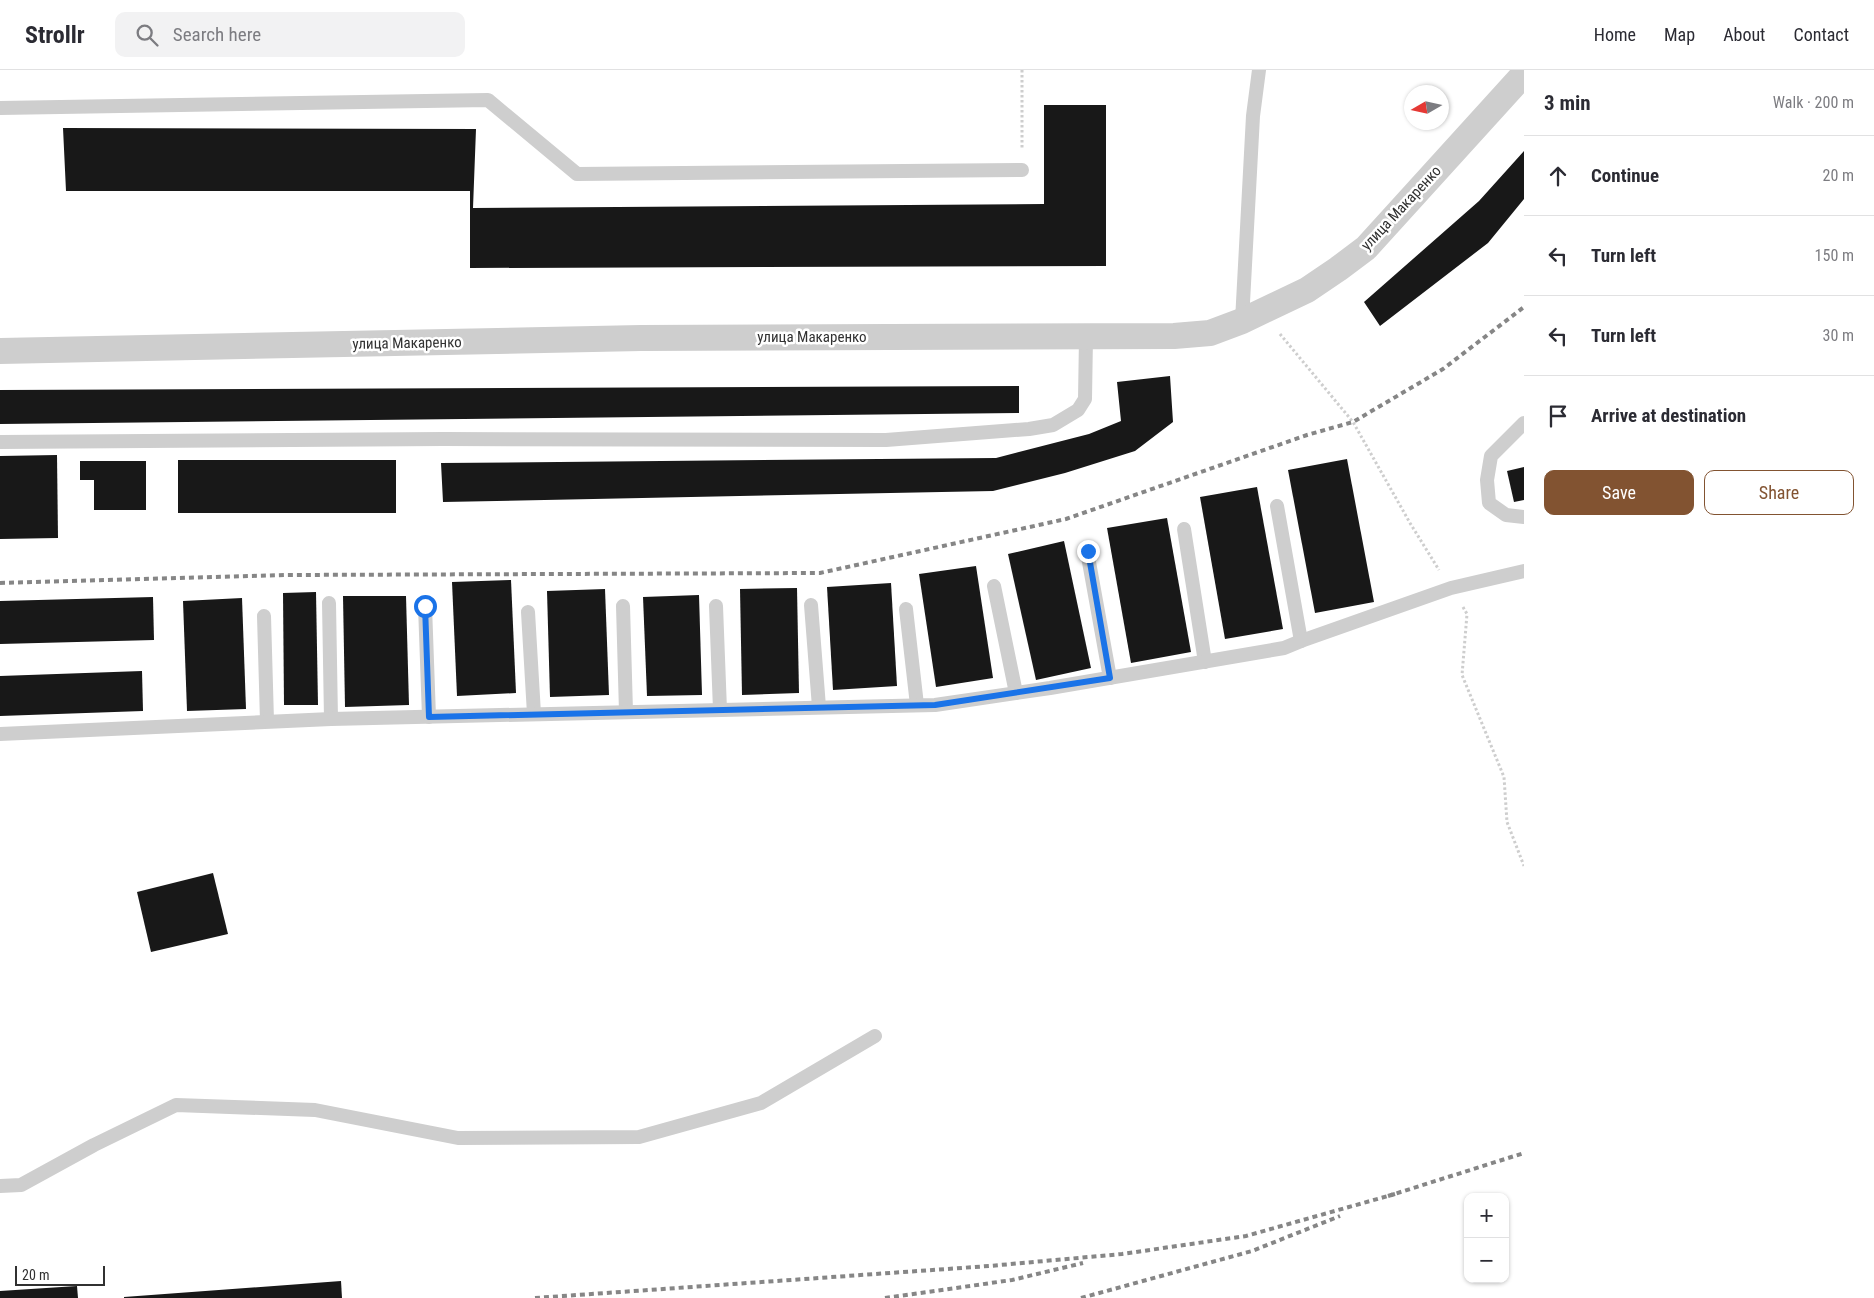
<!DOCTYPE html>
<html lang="en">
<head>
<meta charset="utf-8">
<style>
  :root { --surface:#fff; --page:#f2f2f3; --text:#2b2b33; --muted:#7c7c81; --line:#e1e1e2; --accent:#825331 }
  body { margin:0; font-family:"Roboto Condensed",sans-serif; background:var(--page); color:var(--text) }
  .controls { position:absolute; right:15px; bottom:15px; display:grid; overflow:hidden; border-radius:10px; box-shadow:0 1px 4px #0004 }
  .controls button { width:45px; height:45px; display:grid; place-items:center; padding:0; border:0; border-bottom:1px solid var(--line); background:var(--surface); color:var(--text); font:25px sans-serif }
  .compass { position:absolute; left:1404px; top:15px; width:45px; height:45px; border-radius:50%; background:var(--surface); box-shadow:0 1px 4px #0004; rotate:261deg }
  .scale { position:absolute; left:15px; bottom:12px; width:90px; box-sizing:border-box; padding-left:5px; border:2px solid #313131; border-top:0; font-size:14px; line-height:18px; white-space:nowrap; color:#313131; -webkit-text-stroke:4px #fff; paint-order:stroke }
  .stop { position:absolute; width:15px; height:15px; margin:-11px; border:4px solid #1a73e8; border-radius:50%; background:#fff }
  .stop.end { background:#1a73e8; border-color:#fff; box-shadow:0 1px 5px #0008 }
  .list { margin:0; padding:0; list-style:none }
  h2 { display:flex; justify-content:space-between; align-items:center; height:65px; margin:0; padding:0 20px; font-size:21px }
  h2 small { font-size:16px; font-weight:400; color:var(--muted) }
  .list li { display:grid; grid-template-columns:32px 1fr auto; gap:15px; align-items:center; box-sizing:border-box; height:80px; padding:0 20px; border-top:1px solid var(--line) }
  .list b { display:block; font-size:19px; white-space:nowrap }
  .list em { font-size:16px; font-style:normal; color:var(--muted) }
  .actions { display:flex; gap:10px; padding:15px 20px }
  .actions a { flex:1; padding:11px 0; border:1px solid var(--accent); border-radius:10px; text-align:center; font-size:18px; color:var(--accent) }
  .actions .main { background:var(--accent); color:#fff }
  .icon { flex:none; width:28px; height:28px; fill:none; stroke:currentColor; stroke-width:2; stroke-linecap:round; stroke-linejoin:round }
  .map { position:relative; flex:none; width:1524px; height:1228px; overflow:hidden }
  header { display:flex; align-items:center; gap:30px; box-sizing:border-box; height:70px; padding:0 25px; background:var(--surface); border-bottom:1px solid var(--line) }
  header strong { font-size:24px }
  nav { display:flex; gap:28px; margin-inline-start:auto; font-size:18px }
  .search { width:350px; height:45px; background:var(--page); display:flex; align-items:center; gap:12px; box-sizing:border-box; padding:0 18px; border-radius:10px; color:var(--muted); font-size:19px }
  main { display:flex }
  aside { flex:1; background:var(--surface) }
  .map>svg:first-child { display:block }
  .building { fill:#181818 }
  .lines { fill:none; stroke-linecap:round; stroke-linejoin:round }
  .path { stroke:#cecece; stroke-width:3; stroke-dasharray:2.5 2.5; stroke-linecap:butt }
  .service { stroke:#cecece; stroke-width:14 }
  .minor { stroke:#cecece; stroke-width:26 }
  .rail { stroke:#868686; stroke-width:4; stroke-dasharray:5 4; stroke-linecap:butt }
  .route { stroke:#1a73e8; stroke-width:6 }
  .labels { text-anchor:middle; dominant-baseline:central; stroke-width:5; stroke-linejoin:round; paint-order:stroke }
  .street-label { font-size:15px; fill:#313131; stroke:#fff }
</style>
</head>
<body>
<header>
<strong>Strollr</strong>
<div class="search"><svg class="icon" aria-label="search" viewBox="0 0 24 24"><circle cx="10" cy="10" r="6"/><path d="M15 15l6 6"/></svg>Search here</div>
<nav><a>Home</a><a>Map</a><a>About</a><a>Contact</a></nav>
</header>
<main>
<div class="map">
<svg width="1524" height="1228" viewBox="0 0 1524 1228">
  <rect width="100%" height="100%" fill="#fff"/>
  <!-- building -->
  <g class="building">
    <path d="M1044 35H1106V196L470 198V121H66L63 58 476 59 473 138 1044 134Z"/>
    <path d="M1524 81V129L1488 173 1380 256 1364 232 1479 131Z"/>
    <path d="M1170 306 1173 352 1135 381 1065 403 993 421 443 432 441 393 996 388 1089 364 1121 351 1117 312Z"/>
    <path d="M1019 316V343L0 354V320Z"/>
    <path d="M57 385 58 468 0 469V386Z"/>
    <path d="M1347 389 1374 532 1315 543 1288 400Z"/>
    <rect x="178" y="390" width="218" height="53"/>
    <path d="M80 391H146V440H94V410H80Z"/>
    <path d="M1524 397V430L1514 432 1507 401Z"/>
    <path d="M1257 417 1283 559 1225 569 1200 427Z"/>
    <path d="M1167 448 1191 582 1131 593 1107 458Z"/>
    <path d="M1064 471 1091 598 1036 610 1008 484Z"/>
    <path d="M976 496 993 608 936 617 919 504Z"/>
    <path d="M511 510 516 623 457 626 452 512Z"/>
    <path d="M891 513 897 616 833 620 827 517Z"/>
    <path d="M797 518 799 623 742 625 740 519Z"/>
    <path d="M605 519 609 625 550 627 547 521Z"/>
    <path d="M316 522 318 635H284L283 523Z"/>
    <path d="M699 525 702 625 647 626 643 527Z"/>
    <path d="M343 526H406L409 635 345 637Z"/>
    <path d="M153 527 154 570 0 574V531Z"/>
    <path d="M242 528 246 639 187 641 183 531Z"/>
    <path d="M142 601 143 641 0 646V606Z"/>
    <path d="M213 803 228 864 151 882 137 822Z"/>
    <path d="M341 1211 342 1228H124V1227Z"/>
    <path d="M77 1216 78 1228H0V1221Z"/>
  </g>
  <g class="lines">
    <!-- path -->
    <g class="path">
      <path d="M1022 0V79"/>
      <path d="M1280 264 1353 352 1410 453 1439 500"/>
      <path d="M1463 537 1467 544 1462 605 1504 707 1507 752 1524 796"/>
    </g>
    <!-- service -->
    <g class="service">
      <path d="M0 38 488 30 577 104 1022 100"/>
      <path d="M1242 251 1253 46 1259 0"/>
      <path d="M1524 353 1491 386 1487 410 1489 433 1506 445 1524 447"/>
      <path d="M0 372 443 369 886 370 1029 359 1053 355 1078 340 1085 329 1086 267"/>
      <path d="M1277 436 1301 571"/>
      <path d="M1184 459 1205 592"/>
      <path d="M1087 481 1110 608"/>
      <path d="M994 516 1016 623"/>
      <path d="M329 533 331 649"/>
      <path d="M811 535 819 637"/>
      <path d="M425 536 429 647"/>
      <path d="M623 536 626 642"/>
      <path d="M716 536 720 640"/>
      <path d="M906 539 917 635"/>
      <path d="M528 542 534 644"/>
      <path d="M264 546 267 651"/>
      <path d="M0 664 331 649 935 635 1050 618 1284 578 1301 571 1451 518 1524 501"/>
      <path d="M0 1116 21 1115 94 1075 176 1035 315 1040 458 1068 639 1067 761 1033 875 966"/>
    </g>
    <!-- minor -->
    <path class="minor" d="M0 281 641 268 1174 266 1210 263 1242 251 1307 220 1338 199 1366 178 1524 4"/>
    <!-- rail -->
    <g class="rail">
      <path d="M0 513 287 505 820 503 1066 449 1307 365 1353 352 1443 299 1524 237"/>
      <path d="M1388 1126 1524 1083"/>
      <path d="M535 1228 989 1196 1122 1184 1246 1166 1395 1124"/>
      <path d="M885 1228 1012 1210 1083 1193"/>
      <path d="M1081 1228 1252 1181 1340 1146"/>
    </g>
  </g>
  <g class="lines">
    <!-- route -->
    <path class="route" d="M425 536 429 647 935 635 1110 608 1088 481"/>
  </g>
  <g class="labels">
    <!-- street labels -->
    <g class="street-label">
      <text transform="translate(1401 138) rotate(-47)">улица Макаренко</text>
      <text x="812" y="267">улица Макаренко</text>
      <text transform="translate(407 273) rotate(-1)">улица Макаренко</text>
    </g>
  </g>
</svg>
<div class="controls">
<button>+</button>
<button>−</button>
</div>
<svg class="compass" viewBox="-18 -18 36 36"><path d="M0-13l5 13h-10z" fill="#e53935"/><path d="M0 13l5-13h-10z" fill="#7c7c81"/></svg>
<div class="scale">20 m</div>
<div class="stop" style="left:425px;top:536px"></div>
<div class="stop end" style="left:1088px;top:481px"></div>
</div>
<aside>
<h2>3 min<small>Walk · 200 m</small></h2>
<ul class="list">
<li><svg class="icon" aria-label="ahead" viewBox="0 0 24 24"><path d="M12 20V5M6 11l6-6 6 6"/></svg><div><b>Continue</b></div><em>20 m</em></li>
<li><svg class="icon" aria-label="left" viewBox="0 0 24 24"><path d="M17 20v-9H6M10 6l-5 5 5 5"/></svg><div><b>Turn left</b></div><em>150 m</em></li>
<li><svg class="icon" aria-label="left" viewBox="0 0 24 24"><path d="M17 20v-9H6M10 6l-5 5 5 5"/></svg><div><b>Turn left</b></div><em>30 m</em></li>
<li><svg class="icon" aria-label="arrive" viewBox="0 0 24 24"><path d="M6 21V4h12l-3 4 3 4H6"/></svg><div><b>Arrive at destination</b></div></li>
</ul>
<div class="actions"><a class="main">Save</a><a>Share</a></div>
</aside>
</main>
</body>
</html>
